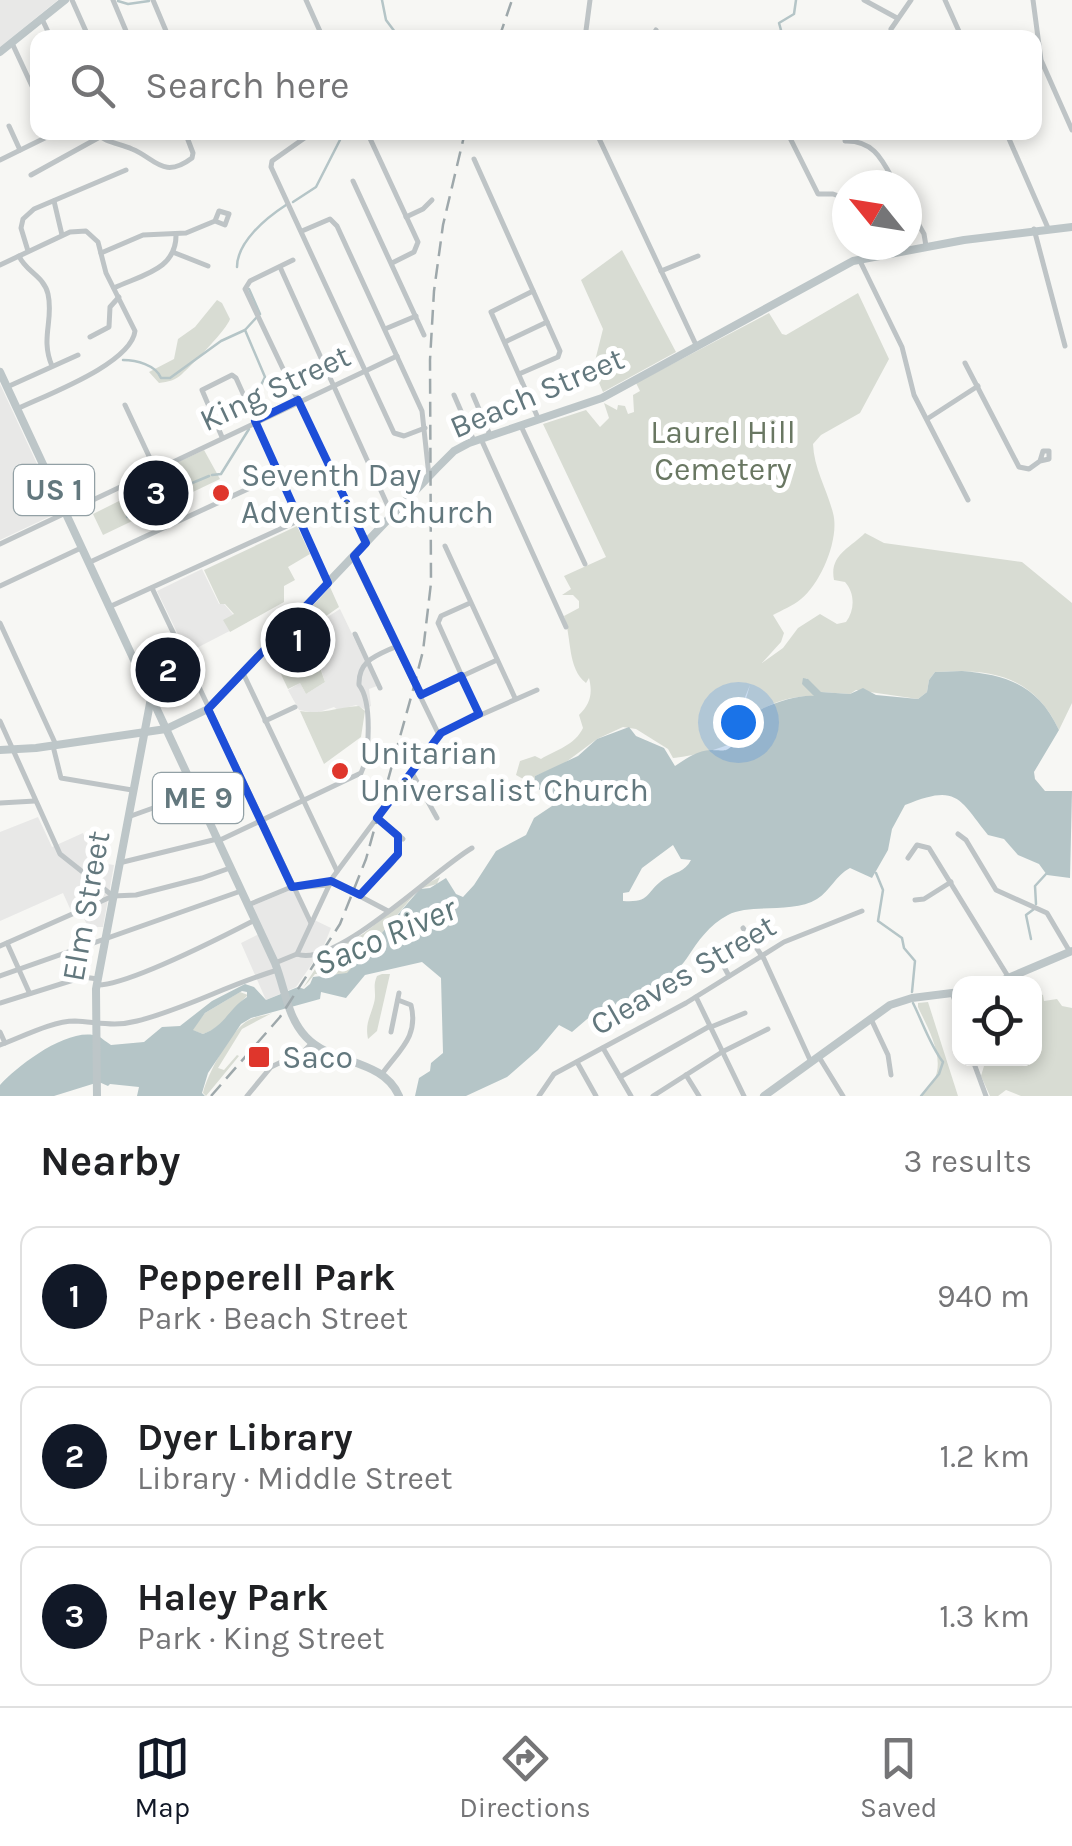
<!DOCTYPE html>
<html lang="en">
<head>
<meta charset="utf-8">
<style>
  :root { --surface:#fff; --page:#f2f2f2; --text:#202124; --muted:#757577; --line:#e0e0e0; --accent:#111827 }
  body { margin:0; font-family:Karla,sans-serif; background:var(--page); color:var(--text) }
  .controls { position:absolute; right:30px; bottom:30px; display:grid; overflow:hidden; border-radius:20px; box-shadow:0 5px 15px #0003 }
  .controls button { width:90px; height:90px; display:grid; place-items:center; padding:0; border:0; border-bottom:2px solid var(--line); background:var(--surface); color:var(--text); font:50px sans-serif }
  .compass { position:absolute; left:832px; top:170px; width:90px; height:90px; border-radius:50%; background:var(--surface); box-shadow:0 5px 15px #0003; rotate:300deg }
  .you { position:absolute; left:738px; top:722px; width:35px; height:35px; margin:-25px; border:8px solid #fff; border-radius:50%; background:#1a73e8; box-shadow:0 0 0 15px #1a73e833 }
  .badge { display:grid; place-items:center; width:65px; height:65px; border-radius:50%; background:var(--accent); color:#fff; font-size:32px; font-weight:700 }
  .pin { position:absolute; translate:-50% -50%; border:5px solid #fff; box-shadow:0 2px 10px #0006 }
  .list { margin:0; padding:0; list-style:none }
  h2 { display:flex; justify-content:space-between; align-items:center; height:130px; margin:0; padding:0 40px; font-size:42px }
  h2 small { font-size:32px; font-weight:400; color:var(--muted) }
  .list li { display:grid; grid-template-columns:65px 1fr auto; gap:30px; align-items:center; box-sizing:border-box; height:140px; margin:0 20px 20px; padding:0 20px; border:2px solid var(--line); border-radius:20px }
  .list b { display:block; font-size:38px; white-space:nowrap }
  .list p { margin:0; font-size:32px; white-space:nowrap; color:var(--muted) }
  .list em { font-size:32px; font-style:normal; color:var(--muted) }
  .icon { flex:none; width:55px; height:55px; fill:none; stroke:currentColor; stroke-width:2; stroke-linecap:round; stroke-linejoin:round }
  .map { position:relative; flex:none; width:1072px; height:1096px; overflow:hidden }
  .search { position:absolute; background:var(--surface); box-shadow:0 5px 15px #0003; left:30px; right:30px; top:30px; height:110px; display:flex; align-items:center; gap:25px; box-sizing:border-box; padding:0 35px; border-radius:20px; color:var(--muted); font-size:38px }
  .sheet { height:610px; background:var(--surface) }
  nav { display:flex; justify-content:space-around; align-items:center; box-sizing:border-box; height:140px; border-top:2px solid var(--line); background:var(--surface); font-size:28px; color:var(--muted) }
  nav a { display:grid; justify-items:center; gap:5px }
  nav .on { color:var(--accent) }
  .map>svg:first-child { display:block }
  .built { fill:#e8e8e7 }
  .green { fill:#d8dcd3 }
  .water { fill:#b5c5c7; fill-rule:evenodd }
  .lines { fill:none; stroke-linecap:round; stroke-linejoin:round }
  .stream { stroke:#b5c5c7; stroke-width:2.5 }
  .minor { stroke:#bec4c6; stroke-width:5 }
  .major { stroke:#bdc6c8; stroke-width:8 }
  .rail { stroke:#9ea8ab; stroke-width:2.5; stroke-dasharray:15 8; stroke-linecap:butt }
  .marked { fill:none; stroke:#1d4ed8; stroke-width:8; stroke-linejoin:round }
  .poi-dot { fill:#df362c; stroke:#fff; stroke-width:4 }
  .labels { text-anchor:middle; dominant-baseline:central; stroke-width:10; stroke-linejoin:round; paint-order:stroke }
  .shield { fill:#fff; stroke:#92a0a5; stroke-width:2.5 }
  .shield-label { font-size:30px; font-weight:bold; fill:#63787e }
  .street-label { font-size:32px; fill:#63787e; stroke:#fff }
  .park-label { font-size:32px; fill:#697762; stroke:#fff }
  .poi-label { font-size:32px; fill:#63787e; stroke:#fff; text-anchor:start }
  .water-label { font-size:35px; font-style:italic; fill:#5e7779; stroke:#fff }
</style>
</head>
<body>
<div class="map">
<svg width="1072" height="1096" viewBox="0 0 1072 1096">
  <rect width="100%" height="100%" fill="#f7f7f4"/>
  <!-- built -->
  <g class="built">
    <path d="M0 0H58L0 47Z"/>
    <path d="M0 384 56 505 53 515 0 540Z"/>
    <path d="M202 569 219 604H224L237 619 245 616 247 622 187 653 157 591Z"/>
    <path d="M340 609 377 686 369 689 371 706 364 709 356 705 338 710 334 707 316 713 299 710 288 690 300 683 306 694 325 682 318 659 324 653 312 627Z"/>
    <path d="M38 817 52 847 83 833 95 862 114 865 103 927H88L80 910 72 913 63 893 0 921V832Z"/>
    <path d="M293 889 306 916 331 928 323 948 296 987 266 1000 241 943 261 933 250 907Z"/>
  </g>
  <!-- green -->
  <g class="green">
    <path d="M622 250 676 352 603 392 593 369 603 329 581 280Z"/>
    <path d="M858 293 889 359 860 413 821 435 813 444C814 469 827 489 833 513 840 538 821 583 801 599 793 606 782 610 773 615L784 633 781 642 762 663 783 648 798 628 820 614 837 624 846 622C855 610 855 593 845 582L834 580C829 555 850 548 865 533L884 543 1022 562 1072 603V703L1059 730C1033 674 990 669 935 672L929 680 927 692 918 699 856 690 850 694 820 692 806 678 815 697C788 693 753 709 737 730L750 685 734 724 733 742C723 749 687 757 673 758L668 749 636 729 623 727 597 739 562 765 535 776 534 785 516 775 520 761 535 756 541 759C556 750 575 745 583 728L579 715C590 704 593 694 589 678L586 683C567 668 572 638 564 616L579 608V601L573 595H562L571 589 564 576 606 557 543 424 586 410 600 427 609 418 604 403 617 410 618 405 625 406 628 414 634 412 633 395 640 391 636 383 769 313 782 334 786 335Z"/>
    <path d="M217 300 222 303 230 319C227 329 193 364 182 374 176 380 168 382 159 383L149 372 174 359 178 339 195 327Z"/>
    <path d="M204 450 220 479 103 535 93 514 125 498 121 489Z"/>
    <path d="M297 526 310 554 288 567 295 580 284 586V602L230 632 223 620 234 614 225 604H220L204 570Z"/>
    <path d="M330 587 339 607 309 628 322 654 317 659 325 682 306 694 300 683 288 689 270 651Z"/>
    <path d="M359 706 365 711 361 737 324 764 300 711C320 715 339 707 359 706Z"/>
    <path d="M440 877 437 884 419 889 347 974H315L303 988 324 955 363 934 426 884Z"/>
    <path d="M382 974H390L377 1031 368 1039C365 1023 370 1018 374 1003 377 992 372 987 377 976Z"/>
    <path d="M240 992 248 995C232 1009 224 1027 203 1034L192 1030 205 1013Z"/>
    <path d="M1035 992 1043 995 1044 1001 1057 999 1062 1006 1072 1008V1096H1021L1006 1090 998 1096H990L981 1076 984 1066 997 1059 1034 1058Z"/>
    <path d="M928 1002 958 1096H920C954 1072 931 1035 918 1007V1003Z"/>
    <path d="M272 1013 242 1029 218 1068 224 1070 237 1055 239 1056 206 1096 203 1093C207 1075 231 1029 249 1020 256 1016 265 1016 272 1013Z"/>
  </g>
  <!-- water -->
  <path class="water" d="M962 671C1008 675 1038 685 1059 730L1034 772 1035 779 1045 791H1072L1070 878 1047 875 1039 864 1018 855 1004 839 988 835C958 797 957 784 905 805L892 829 888 850 872 878 850 868C836 875 830 891 817 899 793 914 749 903 728 915 709 925 698 941 687 958 671 981 644 995 620 1004L617 1013 603 1016 593 1014 572 1032 559 1025 538 1050 507 1077 466 1096H415L419 1078 430 1071 431 1063 443 1053 441 978 422 962 365 975 346 998 321 992 320 999 251 1018 241 1024 208 1073 202 1093 205 1096H137L139 1087 110 1084 108 1086 99 1082 54 1096H0V1085C18 1065 69 1026 98 1036 102 1038 106 1042 111 1045L144 1042 162 1027 180 1026 212 1001 245 984 254 987 266 1000 298 987 304 989 310 984 313 977 347 973 420 889 430 888 446 878 456 894 463 897 474 885 496 851 526 835 534 818 552 806 548 797 534 785 535 776 578 756 597 739 629 727 636 736 664 748 675 766C687 758 696 751 711 750 713 750 724 751 726 750 736 746 734 737 737 730 745 710 795 694 814 696L802 684 803 678 808 679 821 692 850 694 863 688 876 695 918 699 927 692 929 680 935 672ZM673 845 681 859 691 860C685 872 675 872 664 879 645 892 652 903 623 901V893L629 892 642 868ZM242 991 247 992V997C228 1009 225 1026 203 1034L193 1030 205 1013Z"/>
  <g class="lines">
    <!-- stream -->
    <g class="stream">
      <path d="M382 0 386 20 395 32 389 38"/>
      <path d="M118 1 128 4 149 1"/>
      <path d="M773 38 781 30 779 23 794 14 796 0"/>
      <path d="M293 202 316 187 344 132"/>
      <path d="M237 267C237 242 266 218 286 205"/>
      <path d="M249 289 260 314"/>
      <path d="M256 318 245 330 265 377 257 393V413"/>
      <path d="M123 360C136 360 156 365 161 378H170L221 341 245 330"/>
      <path d="M212 475 221 474 249 429"/>
      <path d="M127 517 173 491 209 476"/>
      <path d="M876 873 883 890 878 921 902 938 904 948 915 961 912 992"/>
      <path d="M1036 904 1035 886 1046 874"/>
      <path d="M1031 939 1026 915 1034 909"/>
      <path d="M913 1003C923 1023 930 1045 943 1062L939 1074 921 1096"/>
    </g>
    <!-- minor -->
    <g class="minor">
      <path d="M72 0 89 38"/>
      <path d="M113 0 129 38"/>
      <path d="M153 0 169 38"/>
      <path d="M306 0 323 38"/>
      <path d="M864 0 897 18"/>
      <path d="M945 0 962 38"/>
      <path d="M1033 0 1041 60 1072 130"/>
      <path d="M42 19 51 38"/>
      <path d="M891 29 911 0"/>
      <path d="M585 38 590 0"/>
      <path d="M651 38 656 30 661 38"/>
      <path d="M12 43 38 99"/>
      <path d="M9 126 20 150"/>
      <path d="M94 132C106 143 118 143 132 149 155 158 163 180 192 158L193 153 185 132"/>
      <path d="M313 132 272 161 271 167 394 433 404 436 425 428"/>
      <path d="M367 132 418 242 414 252 392 263"/>
      <path d="M596 132 697 347"/>
      <path d="M787 132 818 194H833L847 199"/>
      <path d="M1006 132 1048 228"/>
      <path d="M845 141C875 140 883 162 896 185"/>
      <path d="M474 159 560 351 558 357 519 374"/>
      <path d="M0 160 57 132"/>
      <path d="M31 175 98 138"/>
      <path d="M353 181 424 335"/>
      <path d="M54 201 62 235"/>
      <path d="M907 204 924 234 926 246"/>
      <path d="M406 217 423 209 432 200"/>
      <path d="M1034 229 1065 346"/>
      <path d="M302 231 330 219 337 226 422 411 429 476"/>
      <path d="M28 251 21 228 23 219 34 209 126 170"/>
      <path d="M101 253 143 235 186 233 215 221 219 211 229 214 225 225 215 221"/>
      <path d="M175 253 208 266"/>
      <path d="M19 256C26 272 44 276 48 294 54 320 40 338 52 366"/>
      <path d="M859 259 902 347 914 395 968 500"/>
      <path d="M293 260 250 281 245 289 366 543"/>
      <path d="M0 265 70 232 86 231 98 242 106 273 135 331C131 364 46 395 17 409"/>
      <path d="M280 267 387 504 395 512"/>
      <path d="M661 271 698 256"/>
      <path d="M114 288C141 275 177 270 176 234"/>
      <path d="M533 291 491 312 538 418"/>
      <path d="M385 329 416 316"/>
      <path d="M90 337 109 327 110 307 119 297"/>
      <path d="M505 342 547 322"/>
      <path d="M965 363 1019 467 1029 469 1040 461 1043 451H1049V459L1040 461"/>
      <path d="M7 387 78 355"/>
      <path d="M454 395 474 441"/>
      <path d="M473 395 490 435"/>
      <path d="M125 405 155 469"/>
      <path d="M927 419 978 386"/>
      <path d="M521 426 585 564"/>
      <path d="M222 437 202 390 232 375 236 378 328 582"/>
      <path d="M481 439 566 627"/>
      <path d="M0 544 397 356"/>
      <path d="M445 546 515 698"/>
      <path d="M353 558 439 735"/>
      <path d="M88 563 280 474"/>
      <path d="M0 586 81 548"/>
      <path d="M152 588 311 923"/>
      <path d="M470 603 441 616 438 623 479 714"/>
      <path d="M109 607 300 520"/>
      <path d="M0 623 56 745"/>
      <path d="M355 634 380 688"/>
      <path d="M243 673 337 871"/>
      <path d="M421 695 497 660"/>
      <path d="M0 721 60 854 113 896"/>
      <path d="M265 721 295 707"/>
      <path d="M53 746 61 778 132 790"/>
      <path d="M420 758H457"/>
      <path d="M411 771 437 818"/>
      <path d="M0 803 35 801"/>
      <path d="M128 817 195 793"/>
      <path d="M377 818 403 839"/>
      <path d="M958 834 966 840 996 890 1047 913 1070 952"/>
      <path d="M218 841 361 773C370 754 372 701 359 685 358 660 376 656 397 646"/>
      <path d="M908 858 917 845 929 848 1009 978"/>
      <path d="M119 863 217 839"/>
      <path d="M331 881 388 911"/>
      <path d="M360 895C375 870 402 872 398 836"/>
      <path d="M915 900 924 899 951 882"/>
      <path d="M248 905 289 888 329 885"/>
      <path d="M743 928 764 959 811 1062"/>
      <path d="M7 943 29 992"/>
      <path d="M0 946 113 896 136 895 202 878 230 868"/>
      <path d="M716 952 729 976"/>
      <path d="M297 954 333 877 440 733 537 690"/>
      <path d="M297 954C335 969 434 870 472 848"/>
      <path d="M275 963 297 954"/>
      <path d="M0 976 241 891"/>
      <path d="M97 985C127 986 224 936 255 920"/>
      <path d="M952 993 960 1015"/>
      <path d="M696 997 744 1096"/>
      <path d="M0 1003 83 977 98 979"/>
      <path d="M871 1019 888 1055 891 1075"/>
      <path d="M711 1027 745 1013"/>
      <path d="M0 1032 5 1043"/>
      <path d="M391 1032 399 993"/>
      <path d="M0 1045C22 1037 52 1021 75 1021 97 1022 115 1027 137 1021 186 1009 229 984 278 970"/>
      <path d="M603 1048 631 1096"/>
      <path d="M819 1057 843 1096"/>
      <path d="M972 1058 986 1096"/>
      <path d="M577 1062 596 1096"/>
      <path d="M382 1074C399 1050 419 1037 411 1005L398 1000"/>
      <path d="M686 1075 699 1096"/>
      <path d="M620 1077 710 1026"/>
      <path d="M247 1096 271 1067 304 1051 312 1043"/>
      <path d="M539 1096 554 1074 686 1003 784 942 862 911"/>
      <path d="M653 1096 722 1052 768 1029"/>
    </g>
    <!-- major -->
    <g class="major">
      <path d="M0 52 65 0"/>
      <path d="M0 372 275 963C285 988 287 1017 306 1037 332 1065 383 1058 399 1096"/>
      <path d="M0 750 36 748 166 729 208 709 436 469 454 451 469 443 602 398 853 261 964 240 1072 227"/>
      <path d="M994 984 1072 951"/>
      <path d="M97 1096 96 989 151 698"/>
      <path d="M764 1096 890 1005 912 998 960 992"/>
    </g>
    <!-- rail -->
    <g class="rail">
      <path d="M499 38 512 0"/>
      <path d="M211 1096 280 1017 340 924 366 859 413 690 423 651 431 583 430 360 434 291 443 225 465 132"/>
    </g>
  </g>
  <!-- marked area -->
  <path class="marked" d="M298 400 366 543 354 556 421 695 461 676 479 714 441 733 377 818 398 836V854L360 895 331 881 292 887 208 709 328 583 255 421Z"/>
  <!-- markers -->
  <g class="poi-dot">
    <circle cx="221" cy="493" r="10"/>
    <circle cx="340" cy="771" r="10"/>
    <rect x="247" y="1045" width="24" height="24" rx="5"/>
  </g>
  <g class="labels">
    <!-- shield labels -->
    <g class="shield">
      <rect x="14" y="465" width="80" height="50" rx="8"/>
      <rect x="153" y="773" width="90" height="50" rx="8"/>
    </g>
    <g class="shield-label">
      <text x="54" y="490">US 1</text>
      <text x="198" y="798">ME 9</text>
    </g>
    <!-- street labels -->
    <g class="street-label">
      <text transform="translate(275 388) rotate(-25)">King Street</text>
      <text transform="translate(537 393) rotate(-23)">Beach Street</text>
      <text transform="translate(86 906) rotate(-80)">Elm Street</text>
      <text transform="translate(683 975) rotate(-30)">Cleaves Street</text>
    </g>
    <!-- park labels -->
    <g class="park-label">
      <text x="723" y="432">Laurel Hill<tspan x="723" dy="37">Cemetery</tspan></text>
    </g>
    <!-- poi labels -->
    <g class="poi-label">
      <text x="241" y="475">Seventh Day<tspan x="241" dy="37">Adventist Church</tspan></text>
      <text x="360" y="753">Unitarian<tspan x="360" dy="37">Universalist Church</tspan></text>
      <text x="282" y="1057">Saco</text>
    </g>
    <!-- water labels -->
    <g class="water-label">
      <text transform="translate(385 936) rotate(-23)">Saco River</text>
    </g>
  </g>
</svg>
<div class="controls">
<button><svg class="icon" aria-label="locate" viewBox="0 0 24 24"><circle cx="12" cy="12" r="6"/><path d="M12 2v4M12 18v4M2 12h4M18 12h4"/></svg></button>
</div>
<svg class="compass" viewBox="-18 -18 36 36"><path d="M0-13l5 13h-10z" fill="#e53935"/><path d="M0 13l5-13h-10z" fill="#757577"/></svg>
<div class="you"></div>
<div class="pin badge" style="left:298px;top:640px">1</div>
<div class="pin badge" style="left:168px;top:670px">2</div>
<div class="pin badge" style="left:156px;top:493px">3</div>
<div class="search"><svg class="icon" aria-label="search" viewBox="0 0 24 24"><circle cx="10" cy="10" r="6"/><path d="M15 15l6 6"/></svg>Search here</div>
</div>
<section class="sheet">
<h2>Nearby<small>3 results</small></h2>
<ul class="list">
<li><span class="badge">1</span><div><b>Pepperell Park</b><p>Park · Beach Street</p></div><em>940 m</em></li>
<li><span class="badge">2</span><div><b>Dyer Library</b><p>Library · Middle Street</p></div><em>1.2 km</em></li>
<li><span class="badge">3</span><div><b>Haley Park</b><p>Park · King Street</p></div><em>1.3 km</em></li>
</ul>
</section>
<nav>
<a class="on"><svg class="icon" aria-label="map" viewBox="0 0 24 24"><path d="M3 6l6-2 6 2 6-2v14l-6 2-6-2-6 2zM9 4v14M15 6v14"/></svg>Map</a>
<a><svg class="icon" aria-label="directions" viewBox="0 0 24 24"><path d="M12 3l9 9-9 9-9-9zM9 14v-3h6M13 9l2 2-2 2"/></svg>Directions</a>
<a><svg class="icon" aria-label="saved" viewBox="0 0 24 24"><path d="M7 4h10v16l-5-4-5 4z"/></svg>Saved</a>
</nav>
</body>
</html>
